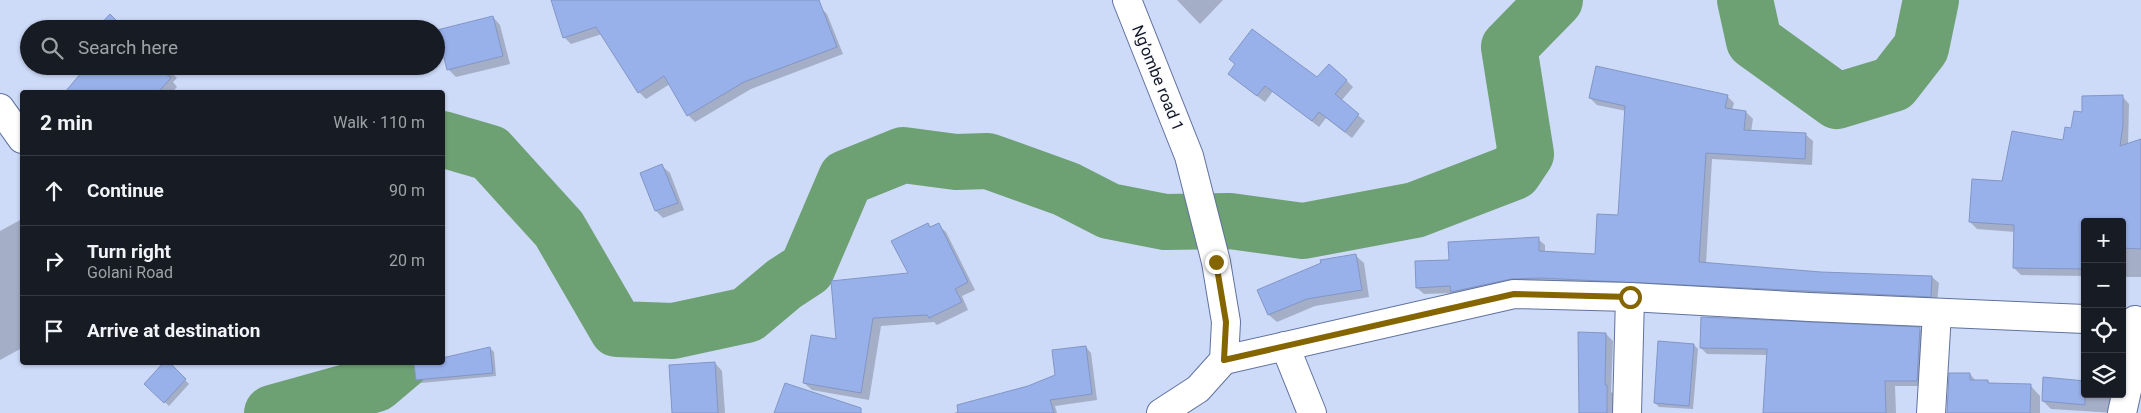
<!DOCTYPE html>
<html lang="en">
<head>
<meta charset="utf-8">
<style>
  :root { --surface:#171b24; --page:#20242c; --text:#f1f3f6; --muted:#9ea1a6; --line:#363941 }
  body { margin:0; font-family:Roboto,sans-serif; background:var(--page); color:var(--text) }
  .controls { position:absolute; right:15px; bottom:15px; display:grid; overflow:hidden; border-radius:5px; box-shadow:0 1px 4px #0004 }
  .controls button { width:45px; height:45px; display:grid; place-items:center; padding:0; border:0; border-bottom:1px solid var(--line); background:var(--surface); color:var(--text); font:25px sans-serif }
  .stop { position:absolute; width:15px; height:15px; margin:-11px; border:4px solid #856500; border-radius:50%; background:#fff }
  .stop.end { background:#856500; border-color:#fff; box-shadow:0 1px 5px #0008 }
  .list { margin:0; padding:0; list-style:none }
  h2 { display:flex; justify-content:space-between; align-items:center; height:65px; margin:0; padding:0 20px; font-size:21px }
  h2 small { font-size:16px; font-weight:400; color:var(--muted) }
  .list li { display:grid; grid-template-columns:32px 1fr auto; gap:15px; align-items:center; box-sizing:border-box; height:70px; padding:0 20px; border-top:1px solid var(--line) }
  .list b { display:block; font-size:19px; white-space:nowrap }
  .list p { margin:0; font-size:16px; white-space:nowrap; color:var(--muted) }
  .list em { font-size:16px; font-style:normal; color:var(--muted) }
  .icon { flex:none; width:28px; height:28px; fill:none; stroke:currentColor; stroke-width:2; stroke-linecap:round; stroke-linejoin:round }
  .map { position:relative; flex:none; width:2141px; height:413px; overflow:hidden }
  .search { position:absolute; background:var(--surface); box-shadow:0 1px 4px #0004; left:20px; top:20px; width:425px; height:55px; display:flex; align-items:center; gap:12px; box-sizing:border-box; padding:0 18px; border-radius:28px; color:var(--muted); font-size:19px }
  .panel { position:absolute; background:var(--surface); box-shadow:0 1px 4px #0004; left:20px; top:90px; width:425px; height:275px; border-radius:5px }
  .map>svg:first-child { display:block }
  .shadow { fill:#0003 }
  .lines { fill:none; stroke-linecap:round; stroke-linejoin:round }
  .river { stroke:#6da072; stroke-width:56 }
  .building { fill:#99b1ea; stroke:#8296c5 }
  .street-casing { stroke:#60729f; stroke-width:30 }
  .street { stroke:#fff; stroke-width:28 }
  .route { stroke:#856500; stroke-width:6 }
  .labels { text-anchor:middle; dominant-baseline:central; stroke-width:4; stroke-linejoin:round; paint-order:stroke }
  .street-label { font-size:16px; fill:#0e1426; stroke:#fbfbfb }
</style>
</head>
<body>
<div class="map">
<svg width="2141" height="413" viewBox="0 0 2141 413">
  <rect width="100%" height="100%" fill="#cddaf8"/>
  <!-- shadow -->
  <g class="shadow">
    <path d="M552 0H774L820 7 827 14 843 54 751 89 695 122 688 115 670 84 646 99 639 92 602 34 571 44 564 37Z"/>
    <path d="M1177 0H1223L1200 24Z"/>
    <path d="M493 17 500 25 510 64 456 77 448 69Z"/>
    <path d="M88 66H164L177 78 173 82 177 87 172 92H67Z"/>
    <path d="M1318 79 1346 80 1353 87 1341 101 1365 121 1352 138 1326 118 1319 127 1273 91 1265 102 1237 81Z"/>
    <path d="M1727 96 1734 103 1732 110 1746 112 1753 119 1751 132 1806 135 1813 141 1812 165 1712 159 1706 264 1821 273 1932 277 1939 283 1937 303 1458 298 1453 293 1424 294 1417 288 1450 261 1538 239 1545 245V252L1596 255 1620 216 1626 111 1597 105 1590 98Z"/>
    <path d="M2122 96 2129 104 2128 145 2141 141V277H2122V222H2085V276L2021 275 2014 268 2015 232 1977 229 1970 222 2003 183 2064 142 2084 113Z"/>
    <path d="M662 166 670 173 684 210 663 218 656 211Z"/>
    <path d="M22 219V348L0 360V231Z"/>
    <path d="M928 224 931 228 938 225 946 232 975 290 962 296 968 310 937 325 934 322 881 326 869 400 812 390 804 383 837 341 910 274Z"/>
    <path d="M1356 256 1364 263 1369 297 1315 306 1277 322 1269 315 1259 290Z"/>
    <path d="M1702 318 1920 329 1926 335 1923 386H1895L1896 413H1764L1768 355 1707 354 1701 348Z"/>
    <path d="M1606 334 1613 341 1611 392 1613 393 1614 413H1580Z"/>
    <path d="M1694 345 1698 349 1693 409 1659 407 1655 403Z"/>
    <path d="M1086 347 1091 353 1097 400 1055 406 1057 413H954L987 398 1029 387 1056 376Z"/>
    <path d="M490 348 494 352 496 376 421 383 417 379 415 365 426 362H442Z"/>
    <path d="M167 362 189 384 169 406 145 384Z"/>
    <path d="M715 363 722 371 725 413H673Z"/>
    <path d="M1970 374 1976 381H1987L1991 385H2030L2040 396V413H1948Z"/>
    <path d="M2085 394H2119L2115 413 2051 409 2043 401Z"/>
  </g>
  <g class="lines">
    <!-- river -->
    <g class="river">
      <path d="M1745 0 1754 41 1837 101 1893 84 1921 48 1931 0"/>
      <path d="M442 139 490 153 559 229 617 329 673 331 747 315 784 284 807 269 846 178 903 155 956 162 988 161 1066 189 1109 211 1165 222 1230 221 1303 231 1415 210 1514 172 1526 154 1509 47 1555 0"/>
      <path d="M272 413 376 384 402 362"/>
    </g>
  </g>
  <!-- building -->
  <g class="building">
    <path d="M551 0H819L837 47 744 82 687 116 664 76 638 93 596 27 563 38Z"/>
    <path d="M110 14 125 29H96Z"/>
    <path d="M493 16 503 56 447 70 437 30Z"/>
    <path d="M1252 29 1317 77 1329 64 1347 80 1335 94 1359 114 1345 132 1319 112 1312 121 1265 86 1257 96 1228 74 1235 64 1229 59Z"/>
    <path d="M87 66H166L170 70 166 74 171 78 158 92H65Z"/>
    <path d="M1596 66 1728 95 1725 108 1746 111 1744 130 1806 133 1805 159 1706 153 1699 262 1821 272 1932 276 1931 297 1540 278 1511 279 1451 292 1450 286 1416 288 1415 261 1449 260 1448 242 1539 237V251L1595 254 1597 214 1618 215 1625 106 1589 98Z"/>
    <path d="M2123 95V125L2120 146 2141 139V249L2122 248V222H2085V269L2013 268 2014 225 1969 222 1972 179 2002 181 2012 131 2063 140 2065 127 2071 128 2074 111 2082 112V96Z"/>
    <path d="M662 164 678 203 655 211 640 173Z"/>
    <path d="M928 223 930 227 939 223 968 282 955 289 962 302 929 318 927 315 873 318 861 393 803 383 811 335 836 339 831 281 908 273 891 241Z"/>
    <path d="M1356 254 1362 290 1307 299 1268 315 1257 290 1321 263 1320 260Z"/>
    <path d="M1701 317 1920 327 1917 381H1885L1886 413H1763L1767 349 1700 348Z"/>
    <path d="M1578 332 1606 333 1605 385H1607V413H1579Z"/>
    <path d="M1658 341 1694 344 1689 406 1654 403Z"/>
    <path d="M1086 346 1092 394 1050 400 1054 413H958L957 405 1028 386 1055 375 1052 350Z"/>
    <path d="M490 347 493 373 416 380 414 364 442 362V358Z"/>
    <path d="M164 362H169L186 379 164 403 144 384Z"/>
    <path d="M715 362 718 413H672L669 365Z"/>
    <path d="M1949 373H1970V380H1988V383L2031 384 2030 413H1947Z"/>
    <path d="M2043 377 2085 381V405L2042 401Z"/>
    <path d="M785 383 861 408V413H774Z"/>
  </g>
  <g class="lines">
    <!-- street casing -->
    <g class="street-casing">
      <g id="street">
        <path d="M1127 0 1189 156 1216 262 1226 322 1224 360 1198 389 1161 413"/>
        <path d="M0 108 22 139"/>
        <path d="M1285 346 1312 413"/>
        <path d="M1224 360 1514 294 1630 297 1809 307 2085 319"/>
        <path d="M1627 413 1630 297"/>
        <path d="M1931 413 1937 313"/>
        <path d="M2122 413 2128 386 2135 320"/>
      </g>
    </g>
    <!-- street -->
    <use href="#street" class="street"/>
  </g>
  <g class="lines">
    <!-- route -->
    <path class="route" d="M1216 262 1226 322 1224 360 1514 294 1630 297"/>
  </g>
  <g class="labels">
    <!-- street labels -->
    <g class="street-label">
      <text transform="translate(1158 78) rotate(68)">Ng’ombe road 1</text>
    </g>
  </g>
</svg>
<div class="controls">
<button>+</button>
<button>−</button>
<button><svg class="icon" aria-label="locate" viewBox="0 0 24 24"><circle cx="12" cy="12" r="6"/><path d="M12 2v4M12 18v4M2 12h4M18 12h4"/></svg></button>
<button><svg class="icon" aria-label="layers" viewBox="0 0 24 24"><path d="M12 4l9 5-9 5-9-5zM3 14l9 5 9-5"/></svg></button>
</div>
<div class="stop" style="left:1630px;top:297px"></div>
<div class="stop end" style="left:1216px;top:262px"></div>
<div class="search"><svg class="icon" aria-label="search" viewBox="0 0 24 24"><circle cx="10" cy="10" r="6"/><path d="M15 15l6 6"/></svg>Search here</div>
<section class="panel">
<h2>2 min<small>Walk · 110 m</small></h2>
<ul class="list">
<li><svg class="icon" aria-label="ahead" viewBox="0 0 24 24"><path d="M12 20V5M6 11l6-6 6 6"/></svg><div><b>Continue</b></div><em>90 m</em></li>
<li><svg class="icon" aria-label="right" viewBox="0 0 24 24"><path d="M7 20v-9h11M14 6l5 5-5 5"/></svg><div><b>Turn right</b><p>Golani Road</p></div><em>20 m</em></li>
<li><svg class="icon" aria-label="arrive" viewBox="0 0 24 24"><path d="M6 21V4h12l-3 4 3 4H6"/></svg><div><b>Arrive at destination</b></div></li>
</ul>
</section>
</div>
</body>
</html>
